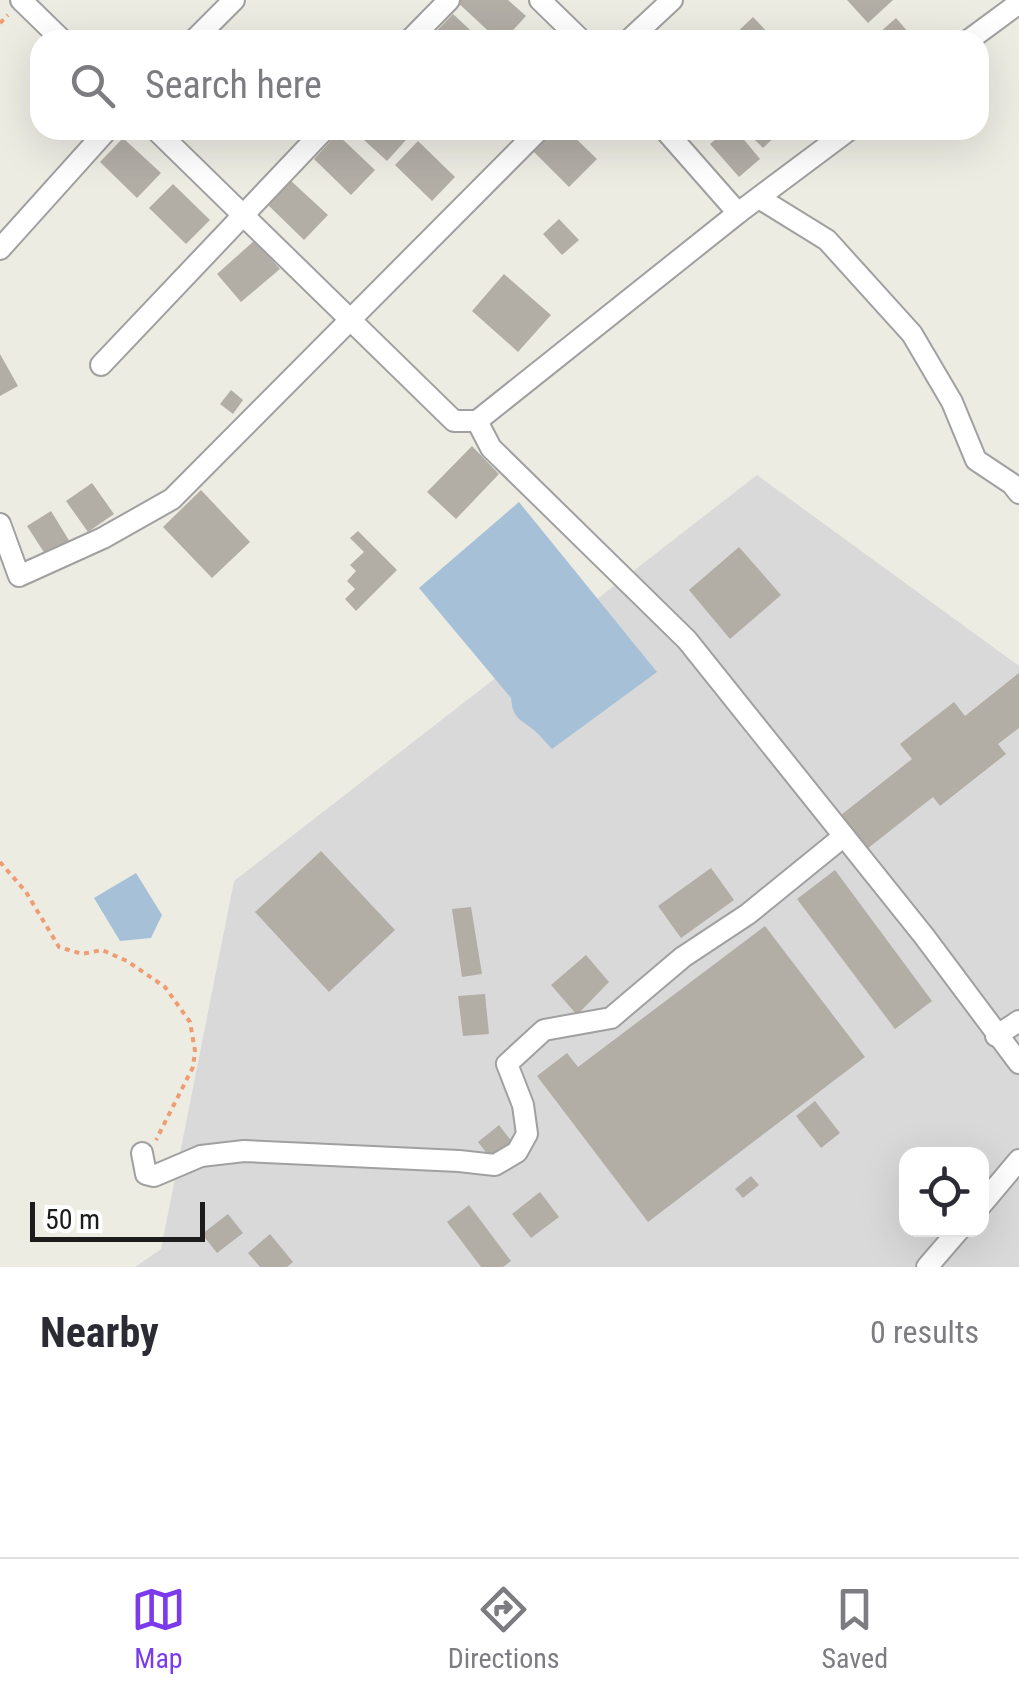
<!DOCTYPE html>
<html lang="en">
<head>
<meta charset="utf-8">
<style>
  :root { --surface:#fff; --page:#f2f2f3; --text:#2b2b33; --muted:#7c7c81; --line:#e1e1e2; --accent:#7c3aed }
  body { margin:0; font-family:"Roboto Condensed",sans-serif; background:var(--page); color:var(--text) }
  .controls { position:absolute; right:30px; bottom:30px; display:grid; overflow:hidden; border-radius:20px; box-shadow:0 10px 40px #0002 }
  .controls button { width:90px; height:90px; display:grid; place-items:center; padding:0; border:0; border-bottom:2px solid var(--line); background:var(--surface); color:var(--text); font:50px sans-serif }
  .scale { position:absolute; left:30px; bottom:25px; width:175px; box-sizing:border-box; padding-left:10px; border:5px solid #1c1c1c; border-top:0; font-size:28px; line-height:35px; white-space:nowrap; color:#1c1c1c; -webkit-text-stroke:8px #fff; paint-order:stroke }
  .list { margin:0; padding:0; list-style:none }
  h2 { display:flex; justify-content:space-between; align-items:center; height:130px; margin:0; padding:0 40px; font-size:42px }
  h2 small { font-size:32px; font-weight:400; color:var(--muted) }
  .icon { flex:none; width:55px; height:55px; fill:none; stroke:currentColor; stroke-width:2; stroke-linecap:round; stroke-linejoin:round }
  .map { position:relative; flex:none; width:1019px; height:1267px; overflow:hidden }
  .search { position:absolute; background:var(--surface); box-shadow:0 10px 40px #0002; left:30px; right:30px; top:30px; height:110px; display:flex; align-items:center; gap:25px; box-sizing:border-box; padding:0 35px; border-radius:30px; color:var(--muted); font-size:38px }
  .sheet { height:290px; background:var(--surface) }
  nav { display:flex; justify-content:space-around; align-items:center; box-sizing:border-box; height:140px; border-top:2px solid var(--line); background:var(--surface); font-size:28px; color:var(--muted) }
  nav a { display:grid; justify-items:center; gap:5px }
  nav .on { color:var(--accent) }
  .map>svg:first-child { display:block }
  .residential { fill:#dad9d9; fill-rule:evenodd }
  .water { fill:#a6c1d7 }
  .building { fill:#b2aea6 }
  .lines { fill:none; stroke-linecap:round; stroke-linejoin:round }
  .street-casing { stroke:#a0a0a0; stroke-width:24 }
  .path { stroke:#ee9c72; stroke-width:4; stroke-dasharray:5 5; stroke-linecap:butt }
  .street { stroke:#fff; stroke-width:20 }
</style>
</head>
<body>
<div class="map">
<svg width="1019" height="1267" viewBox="0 0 1019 1267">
  <rect width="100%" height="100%" fill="#edece3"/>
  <!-- residential -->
  <path class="residential" d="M757 475 1019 666V1267H135L161 1249 234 881ZM906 1154H982V1230H906Z"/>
  <!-- water -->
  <g class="water">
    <path d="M519 502 657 672 552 749C546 743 540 735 534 730 519 718 513 719 511 698L419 588Z"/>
    <path d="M136 873 162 915 151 938 120 941 94 898Z"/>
  </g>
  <!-- building -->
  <g class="building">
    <path d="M455 0H508L526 16 504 40H498Z"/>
    <path d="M847 0H893L868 23Z"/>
    <path d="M453 14 481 40H428Z"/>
    <path d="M753 17 775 40H729Z"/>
    <path d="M896 18 915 40H871Z"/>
    <path d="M353 130H415L387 161Z"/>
    <path d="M548 130H567L597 159 569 187 530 148Z"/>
    <path d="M726 130H736L760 159 739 177 710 144Z"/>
    <path d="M745 130H782L763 148Z"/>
    <path d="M337 134 375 170 351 195 314 159Z"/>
    <path d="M123 138 161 173 137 198 100 162Z"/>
    <path d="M418 141 455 177 432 201 395 165Z"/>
    <path d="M290 180 328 215 304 240 267 204Z"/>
    <path d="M173 184 210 220 186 244 149 208Z"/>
    <path d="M559 219 579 240 562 255 543 234Z"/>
    <path d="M255 240 280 269 241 302 217 274Z"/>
    <path d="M504 274 551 315 518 352 472 311Z"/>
    <path d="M0 354 18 386 0 396Z"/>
    <path d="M231 390 243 400 233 414 220 404Z"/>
    <path d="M472 446 499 474 456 519 427 492Z"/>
    <path d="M92 483 114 514 88 532 66 501Z"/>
    <path d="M201 490 250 542 212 578 163 527Z"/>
    <path d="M51 511 70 542 47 557 27 526Z"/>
    <path d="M358 531 397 570 356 611 345 599 355 589 347 581 356 571 350 565 364 552 350 538Z"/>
    <path d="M739 547 781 595 730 639 689 590Z"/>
    <path d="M1019 673V728L998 744 1006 754 940 806 933 797 867 849 841 815 912 759 900 744 954 702 965 716Z"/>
    <path d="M321 851 395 930 329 992 255 912Z"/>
    <path d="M711 868 734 900 681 938 658 906Z"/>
    <path d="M835 870 932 1001 895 1029 797 899Z"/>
    <path d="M471 907 482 974 462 977 452 909Z"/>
    <path d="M765 926 865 1057 648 1222 537 1076 567 1053 578 1067Z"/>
    <path d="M586 955 609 982 577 1015 551 985Z"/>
    <path d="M485 994 489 1034 463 1036 458 996Z"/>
    <path d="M815 1101 840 1133 821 1148 796 1116Z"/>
    <path d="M499 1125 513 1143 492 1160 478 1142Z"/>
    <path d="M751 1176 759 1185 743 1198 735 1189Z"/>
    <path d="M540 1192 559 1217 531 1238 512 1214Z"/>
    <path d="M469 1205 511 1261 503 1267H481L447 1222Z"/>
    <path d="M228 1214 243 1233 217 1253 202 1234Z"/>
    <path d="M270 1234 293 1262 287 1267H260L248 1253Z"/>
  </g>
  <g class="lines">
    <!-- street casing -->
    <g class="street-casing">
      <g id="street">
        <path d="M21 0 62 40"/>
        <path d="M540 0 581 40"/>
        <path d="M194 40 234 0"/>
        <path d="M410 40 449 0"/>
        <path d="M629 40 672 0"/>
        <path d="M969 40 1019 3"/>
        <path d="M156 130 454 421H477L738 213 849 130"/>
        <path d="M665 130 738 213"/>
        <path d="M759 198 827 240 912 334 952 402 976 460 1012 484 1019 493"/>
        <path d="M0 249 107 130"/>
        <path d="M101 365 324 130"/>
        <path d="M477 421 491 448 687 640 924 936 1019 1063"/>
        <path d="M0 524 19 576 103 538 172 499 539 130"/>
        <path d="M996 1036 1019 1021"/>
        <path d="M142 1153 146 1174 154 1176 201 1156 244 1151 459 1161 495 1165 517 1152 527 1134 523 1105 507 1064 544 1030 611 1018 683 957 748 914 844 836"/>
        <path d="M982 1204 1019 1160"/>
        <path d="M927 1267 959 1230"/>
      </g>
    </g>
    <!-- path -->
    <g class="path">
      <path d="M0 23 8 15"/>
      <path d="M0 862 26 892 59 947 82 954 102 950 127 961 165 987 190 1022 195 1051 193 1067 156 1140"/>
    </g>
    <!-- street -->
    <use href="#street" class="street"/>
  </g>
</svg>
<div class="controls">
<button><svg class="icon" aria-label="locate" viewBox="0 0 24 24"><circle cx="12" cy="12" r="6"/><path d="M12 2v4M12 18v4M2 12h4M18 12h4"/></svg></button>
</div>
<div class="scale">50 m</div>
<div class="search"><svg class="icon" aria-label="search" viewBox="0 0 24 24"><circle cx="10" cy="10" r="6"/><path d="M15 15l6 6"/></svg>Search here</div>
</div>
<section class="sheet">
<h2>Nearby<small>0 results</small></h2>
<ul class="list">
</ul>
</section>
<nav>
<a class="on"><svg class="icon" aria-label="map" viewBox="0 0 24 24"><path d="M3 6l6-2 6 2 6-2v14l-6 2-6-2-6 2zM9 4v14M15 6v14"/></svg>Map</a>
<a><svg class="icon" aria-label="directions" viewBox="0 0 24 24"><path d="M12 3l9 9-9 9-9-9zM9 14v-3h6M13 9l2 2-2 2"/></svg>Directions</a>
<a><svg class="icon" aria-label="saved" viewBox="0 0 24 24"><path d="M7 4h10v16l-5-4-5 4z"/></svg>Saved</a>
</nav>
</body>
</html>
